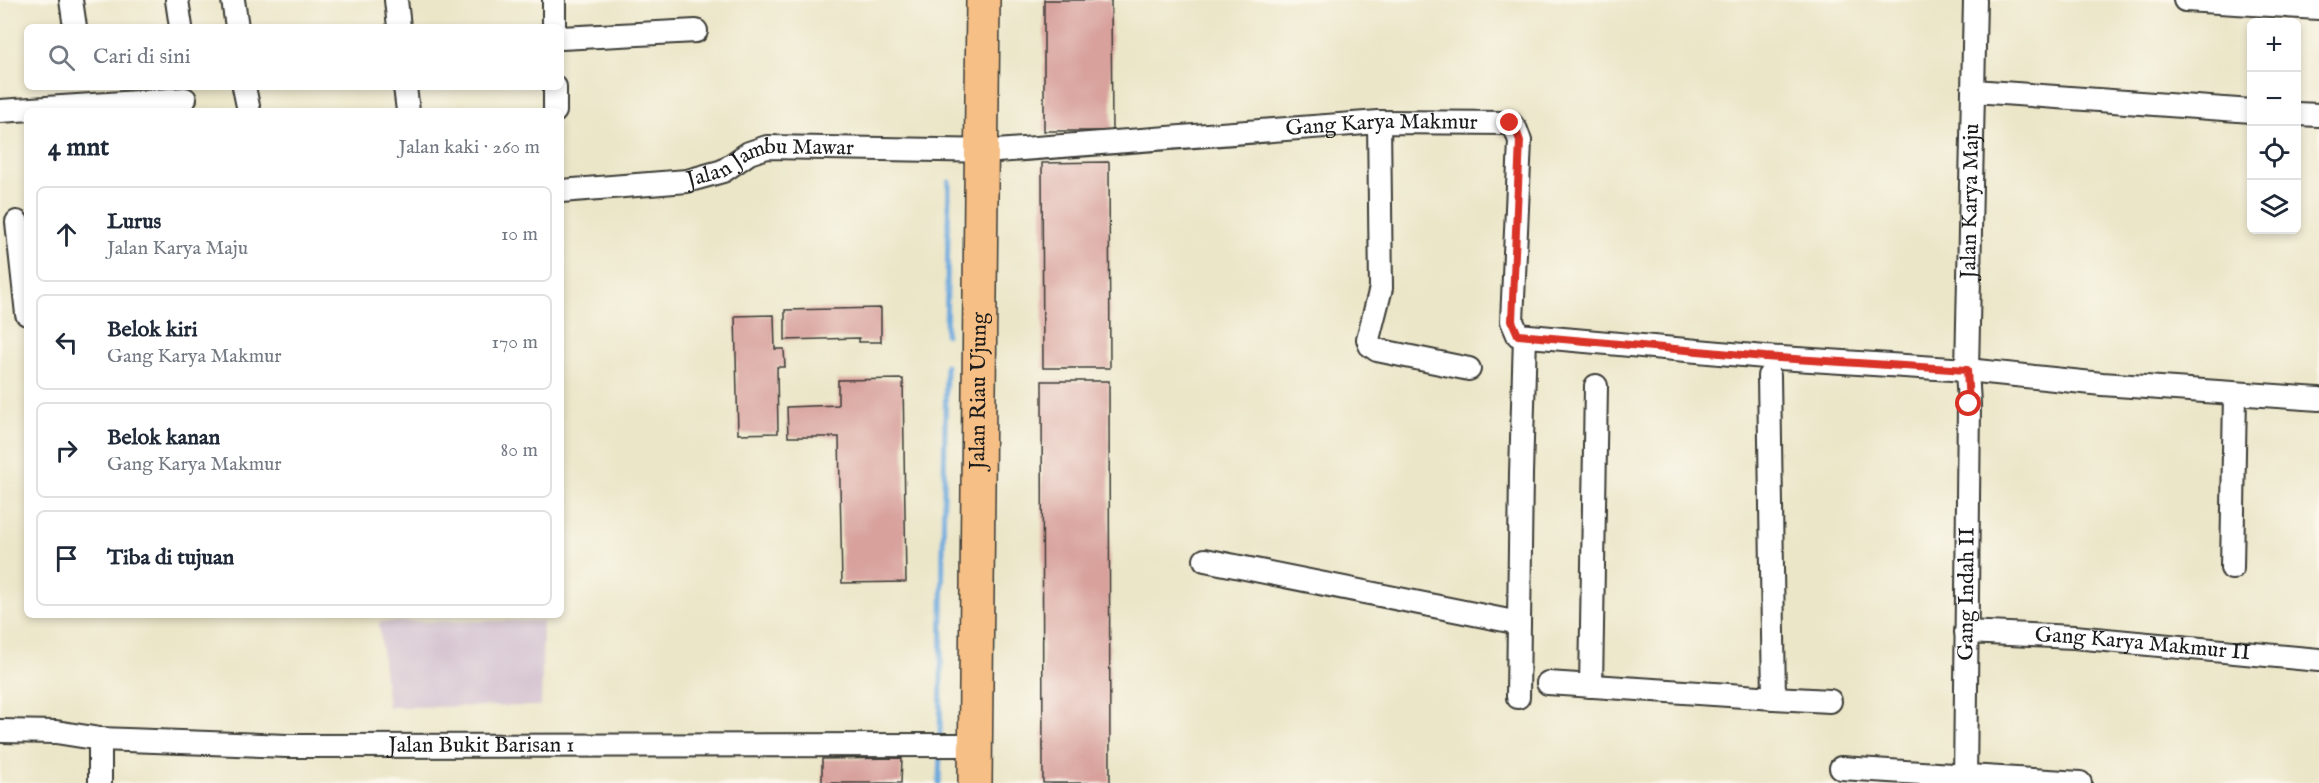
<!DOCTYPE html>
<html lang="id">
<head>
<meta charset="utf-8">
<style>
  :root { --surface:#fff; --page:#f2f2f3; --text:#1f2937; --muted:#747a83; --line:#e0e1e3 }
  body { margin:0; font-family:"IM FELL English",serif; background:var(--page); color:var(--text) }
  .controls { position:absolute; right:18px; top:18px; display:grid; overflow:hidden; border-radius:9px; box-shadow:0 3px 9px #0003 }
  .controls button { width:54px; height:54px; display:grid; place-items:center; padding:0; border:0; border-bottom:2px solid var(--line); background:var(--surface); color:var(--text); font:30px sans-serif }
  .stop { position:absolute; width:18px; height:18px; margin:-14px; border:4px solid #d93025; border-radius:50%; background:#fff }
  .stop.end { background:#d93025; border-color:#fff; box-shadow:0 2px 6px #0008 }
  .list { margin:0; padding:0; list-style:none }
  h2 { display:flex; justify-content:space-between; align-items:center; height:78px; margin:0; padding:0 24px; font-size:26px }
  h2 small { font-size:20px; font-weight:400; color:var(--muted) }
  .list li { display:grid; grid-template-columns:39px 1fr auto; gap:18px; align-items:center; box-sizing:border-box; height:96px; margin:0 12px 12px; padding:0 12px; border:2px solid var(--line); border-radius:9px }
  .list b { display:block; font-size:22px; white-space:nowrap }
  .list p { margin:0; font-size:20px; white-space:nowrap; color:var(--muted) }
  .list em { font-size:20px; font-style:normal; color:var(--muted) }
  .icon { flex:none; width:33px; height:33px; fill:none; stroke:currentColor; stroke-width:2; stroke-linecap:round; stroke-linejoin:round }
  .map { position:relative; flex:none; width:2319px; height:783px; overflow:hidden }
  .search { position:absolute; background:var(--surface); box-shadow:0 3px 9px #0003; left:24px; top:24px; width:540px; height:66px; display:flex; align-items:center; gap:15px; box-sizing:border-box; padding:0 21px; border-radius:9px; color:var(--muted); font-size:22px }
  .panel { position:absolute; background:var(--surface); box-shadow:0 3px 9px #0003; left:24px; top:108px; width:540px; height:510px; border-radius:9px }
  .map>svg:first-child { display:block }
  .industrial { fill:#d0bdce }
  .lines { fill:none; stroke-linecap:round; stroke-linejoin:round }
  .stream { stroke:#6ba7dc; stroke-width:5 }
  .building { fill:#d8a19c }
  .street-casing { stroke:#3b3a36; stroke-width:26 }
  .primary-casing { stroke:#3b3a36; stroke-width:36 }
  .street { stroke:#fff; stroke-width:22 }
  .primary { stroke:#f5bf86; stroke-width:33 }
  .route { stroke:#d93025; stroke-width:8 }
  .labels { text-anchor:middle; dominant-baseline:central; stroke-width:4.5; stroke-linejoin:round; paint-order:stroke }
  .street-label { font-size:22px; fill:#1c1c1c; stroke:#fbf7ec }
</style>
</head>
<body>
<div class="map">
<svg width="2319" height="783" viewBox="0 0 2319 783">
  <rect width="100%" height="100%" fill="#fbf7ec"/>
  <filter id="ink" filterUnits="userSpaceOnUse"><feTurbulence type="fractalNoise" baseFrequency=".0167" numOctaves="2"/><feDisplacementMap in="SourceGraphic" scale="12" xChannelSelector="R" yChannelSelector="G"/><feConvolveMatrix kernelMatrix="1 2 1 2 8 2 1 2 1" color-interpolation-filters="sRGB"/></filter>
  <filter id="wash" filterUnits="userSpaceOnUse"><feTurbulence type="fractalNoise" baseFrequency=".008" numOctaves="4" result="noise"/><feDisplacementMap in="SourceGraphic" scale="24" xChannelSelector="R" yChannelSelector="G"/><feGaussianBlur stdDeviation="1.35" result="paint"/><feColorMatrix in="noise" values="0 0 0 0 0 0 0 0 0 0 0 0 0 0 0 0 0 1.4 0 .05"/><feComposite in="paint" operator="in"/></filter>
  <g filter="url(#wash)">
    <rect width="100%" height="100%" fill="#ebe6c8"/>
    <!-- industrial -->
    <path class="industrial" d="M543 621 541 706 388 707 379 622Z"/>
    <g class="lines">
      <!-- stream -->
      <g class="stream">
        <path d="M946 335 949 182"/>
        <path d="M940 738 946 365"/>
        <path d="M939 783 940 751"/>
      </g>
    </g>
    <g id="blocks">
      <!-- building -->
      <g class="building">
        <path d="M1044 0H1111L1112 131H1044Z"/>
        <path d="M1109 162 1110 368H1043L1042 163Z"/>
        <path d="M881 308V342H859V338L785 340V310Z"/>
        <path d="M774 315 775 349H784L785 367H777L778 433 738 434 735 316Z"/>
        <path d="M903 379 906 582 842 583 839 437H788L787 407 838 405V380Z"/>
        <path d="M1042 381H1109L1110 783H1043Z"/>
        <path d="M902 758 901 783H822V759Z"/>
      </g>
    </g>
  </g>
  <g filter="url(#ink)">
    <use href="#blocks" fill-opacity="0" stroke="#3b3a36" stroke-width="1.5"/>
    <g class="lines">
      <!-- street casing -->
      <g class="street-casing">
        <g id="street">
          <path d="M71 0 75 27"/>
          <path d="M177 0 181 27"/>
          <path d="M233 0 237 27"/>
          <path d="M396 0 399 27"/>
          <path d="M554 0V27"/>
          <path d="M2185 0 2319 8"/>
          <path d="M561 38 696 31"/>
          <path d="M244 87 249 111"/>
          <path d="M405 87 408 111"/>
          <path d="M555 87V111"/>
          <path d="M1974 91 2252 111"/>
          <path d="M0 111 185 99"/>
          <path d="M2296 114 2319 115"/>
          <path d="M1379 122 1381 288 1368 339 1370 345 1377 350 1469 369"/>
          <path id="s1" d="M561 191 687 181 723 171 749 153 767 147 997 151 1379 122 1510 123 1516 130 1520 141 1512 321 1518 335 1765 357 1967 370 2102 384 2319 399"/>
          <path d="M17 222 27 314"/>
          <path d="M1205 560 1519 623"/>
          <path d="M2232 568 2235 394"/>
          <path id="s2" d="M1966 632 2074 637 2319 660"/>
          <path d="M1548 683 1774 698 1769 376"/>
          <path d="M1591 686 1596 386"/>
          <path d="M1518 697 1521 474 1525 336"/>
          <path d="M1774 698 1830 701"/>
          <path id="s3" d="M0 731 56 732 100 739 287 746 976 745"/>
          <path d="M1841 768 2080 783"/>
          <path d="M100 783V739"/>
          <path id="s4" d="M1965 783 1969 404 1967 370 1975 0"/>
        </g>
      </g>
      <!-- primary casing -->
      <g class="primary-casing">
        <g id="primary">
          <path id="s5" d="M975 783 983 0"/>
        </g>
      </g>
      <!-- street -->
      <use href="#street" class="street"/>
      <!-- primary -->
      <use href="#primary" class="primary"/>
    </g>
  </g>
  <g class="lines" filter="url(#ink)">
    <!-- route -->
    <path class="route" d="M1510 123 1516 130 1520 141 1512 321 1518 335 1765 357 1967 370 1969 404"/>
  </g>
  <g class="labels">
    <!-- street labels -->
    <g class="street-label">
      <text stroke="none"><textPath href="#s1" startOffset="830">Gang Karya Makmur</textPath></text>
      <text stroke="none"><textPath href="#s1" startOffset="214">Jalan Jambu Mawar</textPath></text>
      <text stroke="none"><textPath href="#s4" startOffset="582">Jalan Karya Maju</textPath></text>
      <text stroke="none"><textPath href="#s5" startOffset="392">Jalan Riau Ujung</textPath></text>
      <text stroke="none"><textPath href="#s4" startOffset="189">Gang Indah II</textPath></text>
      <text stroke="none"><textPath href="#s2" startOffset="177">Gang Karya Makmur II</textPath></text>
      <text stroke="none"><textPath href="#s3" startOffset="482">Jalan Bukit Barisan 1</textPath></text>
    </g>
  </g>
</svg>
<div class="controls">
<button>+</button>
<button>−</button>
<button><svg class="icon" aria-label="locate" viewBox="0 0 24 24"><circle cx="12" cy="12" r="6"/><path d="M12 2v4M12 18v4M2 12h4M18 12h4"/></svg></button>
<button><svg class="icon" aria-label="layers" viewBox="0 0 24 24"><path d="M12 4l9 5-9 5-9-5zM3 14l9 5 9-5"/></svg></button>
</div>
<div class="stop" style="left:1969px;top:404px"></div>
<div class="stop end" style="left:1510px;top:123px"></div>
<div class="search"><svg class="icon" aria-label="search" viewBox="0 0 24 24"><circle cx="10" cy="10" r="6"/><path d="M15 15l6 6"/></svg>Cari di sini</div>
<section class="panel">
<h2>4 mnt<small>Jalan kaki · 260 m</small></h2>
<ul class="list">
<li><svg class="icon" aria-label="ahead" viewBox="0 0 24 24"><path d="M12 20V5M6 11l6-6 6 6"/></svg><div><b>Lurus</b><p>Jalan Karya Maju</p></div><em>10 m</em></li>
<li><svg class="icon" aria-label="left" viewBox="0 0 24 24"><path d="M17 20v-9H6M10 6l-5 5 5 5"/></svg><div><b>Belok kiri</b><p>Gang Karya Makmur</p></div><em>170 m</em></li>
<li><svg class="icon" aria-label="right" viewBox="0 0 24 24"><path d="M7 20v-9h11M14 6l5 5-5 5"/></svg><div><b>Belok kanan</b><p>Gang Karya Makmur</p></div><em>80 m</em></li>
<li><svg class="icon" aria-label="arrive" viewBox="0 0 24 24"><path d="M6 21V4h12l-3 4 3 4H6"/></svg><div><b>Tiba di tujuan</b></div></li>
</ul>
</section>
</div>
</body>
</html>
